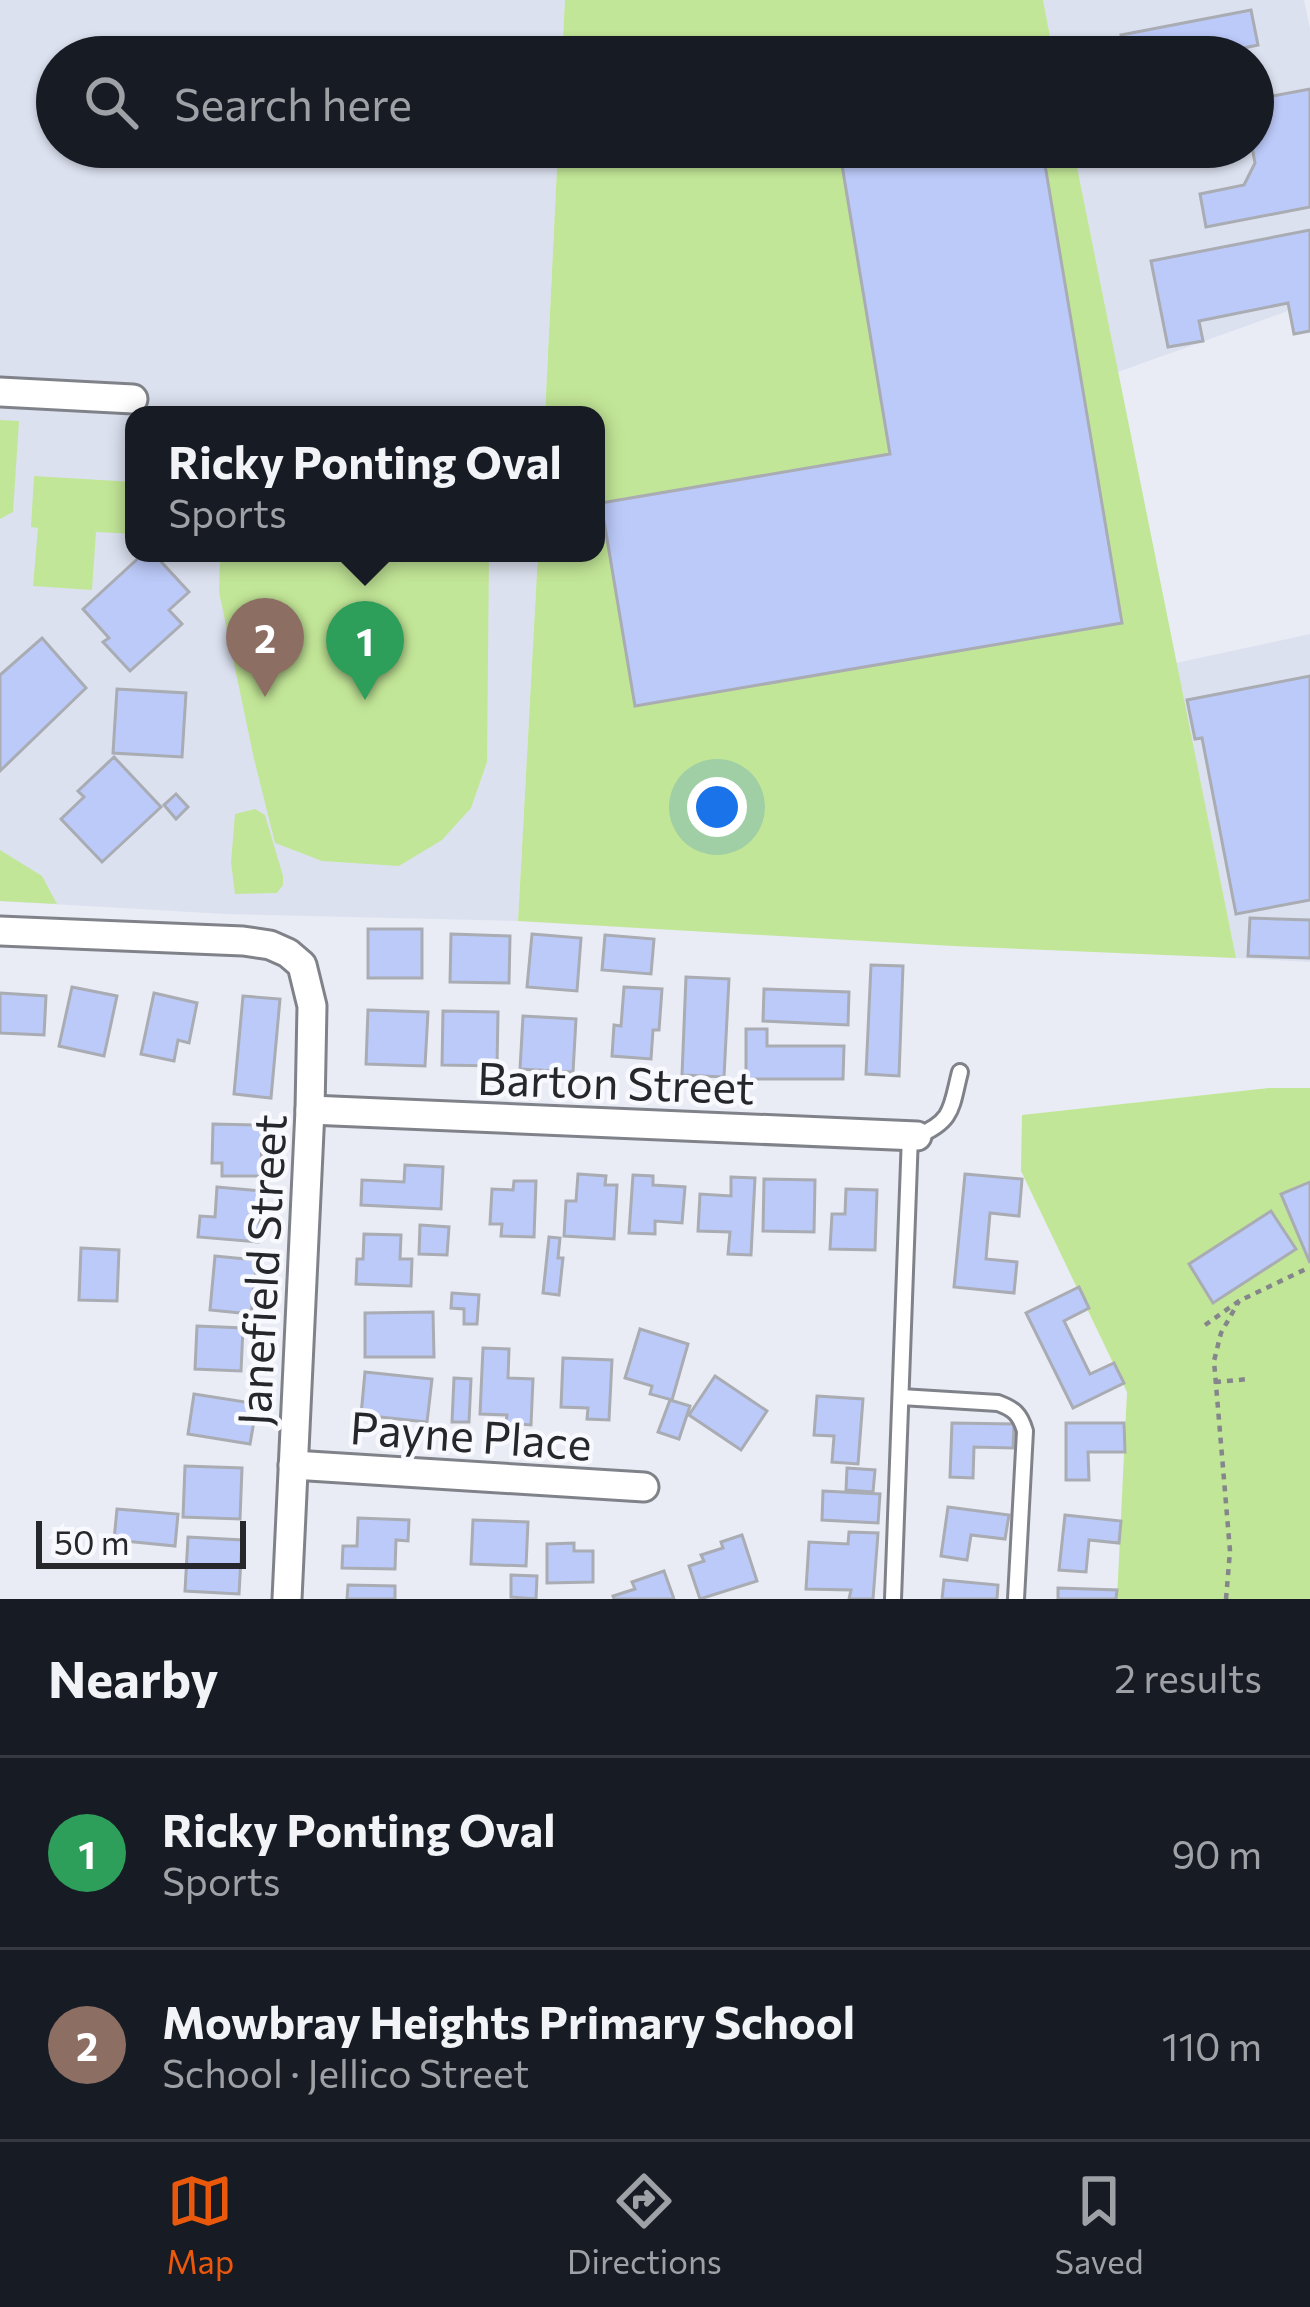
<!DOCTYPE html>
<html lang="en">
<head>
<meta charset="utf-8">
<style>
  :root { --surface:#171b24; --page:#20242c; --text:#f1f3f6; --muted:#9ea1a6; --line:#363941; --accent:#ea580c }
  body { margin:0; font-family:Commissioner,sans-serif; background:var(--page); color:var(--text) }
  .scale { position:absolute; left:36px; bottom:30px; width:210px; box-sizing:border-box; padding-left:12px; border:6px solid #26272a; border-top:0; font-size:33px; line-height:42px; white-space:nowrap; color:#26272a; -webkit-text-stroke:9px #f8f9fe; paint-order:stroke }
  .you { position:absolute; left:717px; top:807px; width:42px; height:42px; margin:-30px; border:9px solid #fff; border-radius:50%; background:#1a73e8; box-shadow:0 0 0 18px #1a73e833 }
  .badge { display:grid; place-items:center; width:78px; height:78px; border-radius:50%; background:var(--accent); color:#fff; font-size:39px; font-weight:700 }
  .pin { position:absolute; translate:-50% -99px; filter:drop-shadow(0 3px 6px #0008) }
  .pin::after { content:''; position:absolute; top:63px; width:42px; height:36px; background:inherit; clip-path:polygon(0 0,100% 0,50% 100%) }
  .popup { position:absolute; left:125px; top:406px; width:480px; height:156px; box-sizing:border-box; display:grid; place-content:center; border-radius:24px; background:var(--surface); filter:drop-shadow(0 3px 9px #0005); font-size:39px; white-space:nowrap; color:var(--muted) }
  .popup b { font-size:45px; color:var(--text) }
  .popup::after { content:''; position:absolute; left:50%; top:100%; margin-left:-24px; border:24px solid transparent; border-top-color:var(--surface) }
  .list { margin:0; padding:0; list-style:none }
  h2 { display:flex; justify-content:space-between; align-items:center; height:156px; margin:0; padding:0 48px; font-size:51px }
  h2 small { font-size:39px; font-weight:400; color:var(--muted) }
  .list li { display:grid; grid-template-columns:78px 1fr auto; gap:36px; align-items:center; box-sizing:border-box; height:192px; padding:0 48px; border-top:3px solid var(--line) }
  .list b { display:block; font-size:45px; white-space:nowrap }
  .list p { margin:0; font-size:39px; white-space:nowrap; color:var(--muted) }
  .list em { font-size:39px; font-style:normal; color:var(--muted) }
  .icon { flex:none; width:66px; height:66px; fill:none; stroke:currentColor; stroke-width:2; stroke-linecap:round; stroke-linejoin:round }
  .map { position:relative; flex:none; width:1310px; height:1599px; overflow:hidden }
  .search { position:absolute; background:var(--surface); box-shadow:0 3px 9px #0004; left:36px; right:36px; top:36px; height:132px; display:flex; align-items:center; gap:30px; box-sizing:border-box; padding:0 42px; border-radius:66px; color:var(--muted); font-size:45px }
  .sheet { height:540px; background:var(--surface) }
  nav { display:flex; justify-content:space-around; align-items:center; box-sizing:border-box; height:168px; border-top:3px solid var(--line); background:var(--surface); font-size:33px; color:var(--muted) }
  nav a { display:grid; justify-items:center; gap:6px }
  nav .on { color:var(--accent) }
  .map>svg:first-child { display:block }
  .built { fill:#dce1f0 }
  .green { fill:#c2e697 }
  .building { fill:#bccaf9; stroke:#a9acb3; stroke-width:3 }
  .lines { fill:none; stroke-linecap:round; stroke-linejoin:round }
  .lane-casing { stroke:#80828a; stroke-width:20 }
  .street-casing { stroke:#80828a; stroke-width:33 }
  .path { stroke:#84868b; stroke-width:4.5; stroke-dasharray:6 6; stroke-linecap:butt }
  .lane { stroke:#fff; stroke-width:14 }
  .street { stroke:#fff; stroke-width:27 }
  .labels { text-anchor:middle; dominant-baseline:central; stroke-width:9; stroke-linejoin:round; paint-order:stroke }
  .street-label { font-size:45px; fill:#26272a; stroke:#f8f9fe }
</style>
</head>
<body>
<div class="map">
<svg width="1310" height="1599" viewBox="0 0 1310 1599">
  <rect width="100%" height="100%" fill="#e9ecf4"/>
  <!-- built -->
  <g class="built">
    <path d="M0 0H565L562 57H57V147H558L545 415H134V553H538L518 921 225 914 0 901Z"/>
    <path d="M1043 0H1304L1310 29V303L1118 372 1073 147H1253V57H1054Z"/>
    <path d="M1310 634V962L1236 958 1176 663Z"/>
  </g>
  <!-- green -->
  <g class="green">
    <path d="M565 0H1043L1054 57H562Z"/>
    <path d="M558 147H1073L1236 958 953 946 518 921 538 553H596V415H545Z"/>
    <path d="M0 420 19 421 13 512 0 519Z"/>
    <path d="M34 476 134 482V534L96 532 92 590 33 586 38 528 31 527Z"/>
    <path d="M220 553H489L487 762 471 808 442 840 399 866 322 861 275 843 254 759 219 592Z"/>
    <path d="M255 809 265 815 283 876V885L277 893 235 894 231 862 235 814Z"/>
    <path d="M0 850 42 876 57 904 0 901Z"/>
    <path d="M1269 1088H1310V1599H1117L1127 1392 1021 1171 1022 1115Z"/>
  </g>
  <!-- building -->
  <g class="building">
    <path d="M1251 10 1258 45 1234 50 1235 57H1125L1121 35Z"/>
    <path d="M1264 83 1267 97 1310 89V207L1206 227 1200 194 1244 185 1255 163 1252 147 1253 85Z"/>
    <path d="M839 147H1042L1122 623 635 706 601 503 890 454Z"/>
    <path d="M1310 230V331L1294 334 1288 303 1199 321 1203 341 1168 347 1151 261Z"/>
    <path d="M144 553H153L189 592 169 610 182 624 130 671 103 642 109 638 83 609Z"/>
    <path d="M42 638 86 688 0 771V675Z"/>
    <path d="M1310 676V900L1236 914 1202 738 1195 739 1187 700Z"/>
    <path d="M117 689 186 693 182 757 113 753Z"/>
    <path d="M114 757 161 807 102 862 61 819 84 797 78 791Z"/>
    <path d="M176 794 188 807 176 819 164 805Z"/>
    <path d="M1250 918 1310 920V958L1248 956Z"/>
    <rect x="368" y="929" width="54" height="49"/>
    <path d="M451 934 510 936 509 983 450 982Z"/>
    <path d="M532 934 581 938 577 991 527 987Z"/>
    <path d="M605 935 654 939 651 974 602 970Z"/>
    <path d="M871 965 903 966 899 1076 866 1074Z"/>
    <path d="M686 977 729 979 724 1077 682 1075Z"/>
    <path d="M72 987 117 996 104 1056 59 1046Z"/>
    <path d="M624 987 662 989 659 1030H653L651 1059 612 1056 614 1025 621 1026Z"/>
    <path d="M764 989 849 992 848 1025 763 1021Z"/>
    <path d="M0 993 46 996 44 1035 0 1033Z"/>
    <path d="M154 993 197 1003 189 1043 178 1040 174 1061 141 1054Z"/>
    <path d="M243 996 280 999 271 1098 234 1094Z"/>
    <path d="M368 1010 428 1012 425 1066 366 1064Z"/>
    <path d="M443 1011 498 1012 497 1066 442 1065Z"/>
    <path d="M523 1016 576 1019 573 1072 520 1069Z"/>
    <path d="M746 1029H767V1046H844L843 1079H746Z"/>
    <path d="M213 1124 262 1125 261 1176H222V1163H212Z"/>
    <path d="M405 1165 443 1167 441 1209 361 1205 362 1180 404 1182Z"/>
    <path d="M578 1174 606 1176 605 1185H617L614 1239 564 1236 566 1201H576Z"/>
    <path d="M965 1174 1022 1179 1019 1216 990 1213 986 1259 1017 1262 1014 1293 954 1287Z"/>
    <path d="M633 1175 653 1176V1185L685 1187 682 1223 655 1221V1234L629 1233Z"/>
    <path d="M731 1177 755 1178 751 1255 728 1254 730 1232 698 1231 700 1194 731 1196Z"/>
    <path d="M764 1179 815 1180 814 1232 763 1231Z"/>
    <path d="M514 1181H536L534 1237 501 1236 502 1224H490L492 1189 513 1190Z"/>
    <path d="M1310 1182V1263L1281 1194Z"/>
    <path d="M217 1187 262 1191 258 1242 198 1237 200 1216 215 1217Z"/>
    <path d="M846 1189 877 1190 875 1250 830 1249 832 1214H845Z"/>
    <path d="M1271 1211 1296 1249 1213 1303 1189 1264Z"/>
    <path d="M420 1225 449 1227 447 1255 419 1254Z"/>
    <path d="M364 1234 401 1235 400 1259H412L411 1286 356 1284 357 1259H363Z"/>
    <path d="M549 1237 560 1238 558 1258H563L559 1295 543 1293Z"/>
    <path d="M81 1248 119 1250 117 1301 79 1300Z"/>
    <path d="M215 1256 257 1260 251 1314 210 1310Z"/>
    <path d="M1079 1287 1089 1308 1064 1321 1090 1374 1114 1363 1124 1383 1073 1408 1026 1313Z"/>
    <path d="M452 1293 479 1295 477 1324H464V1309L451 1308Z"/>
    <path d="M433 1312 434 1357H365V1313Z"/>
    <path d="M197 1326 243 1328 241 1371 195 1369Z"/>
    <path d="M640 1329 688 1344 672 1400 650 1394 652 1386 625 1378Z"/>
    <path d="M483 1348 509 1349 508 1378 533 1379 531 1425 506 1423 507 1415 480 1414Z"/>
    <path d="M563 1358 612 1360 609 1420 587 1419 588 1408 561 1407Z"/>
    <path d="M365 1372 432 1379 427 1422 361 1415Z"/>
    <path d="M715 1376 767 1411 741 1450 689 1415Z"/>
    <path d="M454 1378 471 1379 469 1422H452Z"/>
    <path d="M194 1394 257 1404 250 1444 188 1434Z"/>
    <path d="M817 1396 863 1399 858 1464 832 1462 834 1436 814 1435Z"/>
    <path d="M670 1400 690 1406 679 1439 658 1432Z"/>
    <path d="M952 1423 1014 1424 1013 1448 974 1447 973 1478 950 1477Z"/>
    <path d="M1066 1423H1124L1125 1452H1088L1089 1480H1066Z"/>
    <path d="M185 1466 242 1468 240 1519 183 1517Z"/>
    <path d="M847 1468 875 1470 873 1492 846 1490Z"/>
    <path d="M823 1491 880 1494 878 1523 822 1520Z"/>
    <path d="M948 1507 1009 1515 1005 1539 971 1535 967 1560 941 1556Z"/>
    <path d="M117 1509 178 1514 175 1546 114 1540Z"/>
    <path d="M1065 1515 1121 1521 1119 1543 1089 1540 1086 1572 1059 1570Z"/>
    <path d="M358 1518 409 1520 408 1541 396 1540 395 1569 342 1568 343 1546H357Z"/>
    <path d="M473 1520 528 1522 526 1566 471 1564Z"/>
    <path d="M849 1532 878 1533 873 1599H849L851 1590 806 1589 809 1542 848 1544Z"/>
    <path d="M742 1535 757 1581 700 1599 689 1566 704 1561 701 1555 723 1548 721 1542Z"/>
    <path d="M188 1537 242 1540 239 1594 185 1591Z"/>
    <path d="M574 1543V1551H593V1582L547 1583V1544Z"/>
    <path d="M664 1571 674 1599H614L613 1596 635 1589 632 1582Z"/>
    <path d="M511 1575 537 1576 536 1599 511 1597Z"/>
    <path d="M944 1580 998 1585 997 1599H942Z"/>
    <path d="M348 1585 395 1586V1599H347Z"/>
    <path d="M1058 1588 1117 1590 1116 1599H1058Z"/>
  </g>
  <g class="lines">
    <!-- lane casing -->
    <g class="lane-casing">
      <g id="lane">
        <path d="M917 1136C954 1121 951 1107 960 1072"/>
        <path d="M901 1397 998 1403C1014 1409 1020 1414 1025 1431L1016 1599"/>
        <path d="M893 1599 910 1135"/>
      </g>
    </g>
    <!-- street casing -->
    <g class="street-casing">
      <g id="street">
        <path d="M0 392 133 399"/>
        <path d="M0 931 243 941 270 945 288 953 302 965 312 1006 310 1110 287 1599"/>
        <path d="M310 1110 917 1136"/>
        <path d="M293 1465 644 1487"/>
      </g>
    </g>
    <!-- path -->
    <g class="path">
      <path d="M1205 1325 1239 1301 1306 1269"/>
      <path d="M1215 1382 1249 1379"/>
      <path d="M1226 1599 1230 1551 1214 1361 1221 1333 1239 1301"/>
    </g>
    <!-- lane -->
    <use href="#lane" class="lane"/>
    <!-- street -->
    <use href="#street" class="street"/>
  </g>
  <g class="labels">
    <!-- street labels -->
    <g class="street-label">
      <text transform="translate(616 1081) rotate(2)">Barton Street</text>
      <text transform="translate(260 1270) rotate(-87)">Janefield Street</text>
      <text transform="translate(471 1434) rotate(4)">Payne Place</text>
    </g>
  </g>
</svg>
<div class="scale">50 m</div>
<div class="you"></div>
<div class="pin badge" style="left:365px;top:700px;background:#2e9e5b">1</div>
<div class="popup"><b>Ricky Ponting Oval</b>Sports</div>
<div class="pin badge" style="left:265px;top:697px;background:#8d6e63">2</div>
<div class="search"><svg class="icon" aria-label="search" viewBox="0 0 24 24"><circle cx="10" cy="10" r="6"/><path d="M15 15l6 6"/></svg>Search here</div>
</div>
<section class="sheet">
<h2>Nearby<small>2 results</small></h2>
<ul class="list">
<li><span class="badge" style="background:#2e9e5b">1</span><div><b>Ricky Ponting Oval</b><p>Sports</p></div><em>90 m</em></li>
<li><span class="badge" style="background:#8d6e63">2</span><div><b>Mowbray Heights Primary School</b><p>School · Jellico Street</p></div><em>110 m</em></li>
</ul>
</section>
<nav>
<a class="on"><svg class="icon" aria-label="map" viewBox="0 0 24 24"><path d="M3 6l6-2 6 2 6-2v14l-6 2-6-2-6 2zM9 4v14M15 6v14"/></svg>Map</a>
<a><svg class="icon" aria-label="directions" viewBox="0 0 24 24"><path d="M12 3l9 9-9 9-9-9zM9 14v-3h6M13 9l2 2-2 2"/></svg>Directions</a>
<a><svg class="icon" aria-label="saved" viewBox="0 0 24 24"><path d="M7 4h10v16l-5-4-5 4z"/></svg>Saved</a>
</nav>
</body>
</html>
